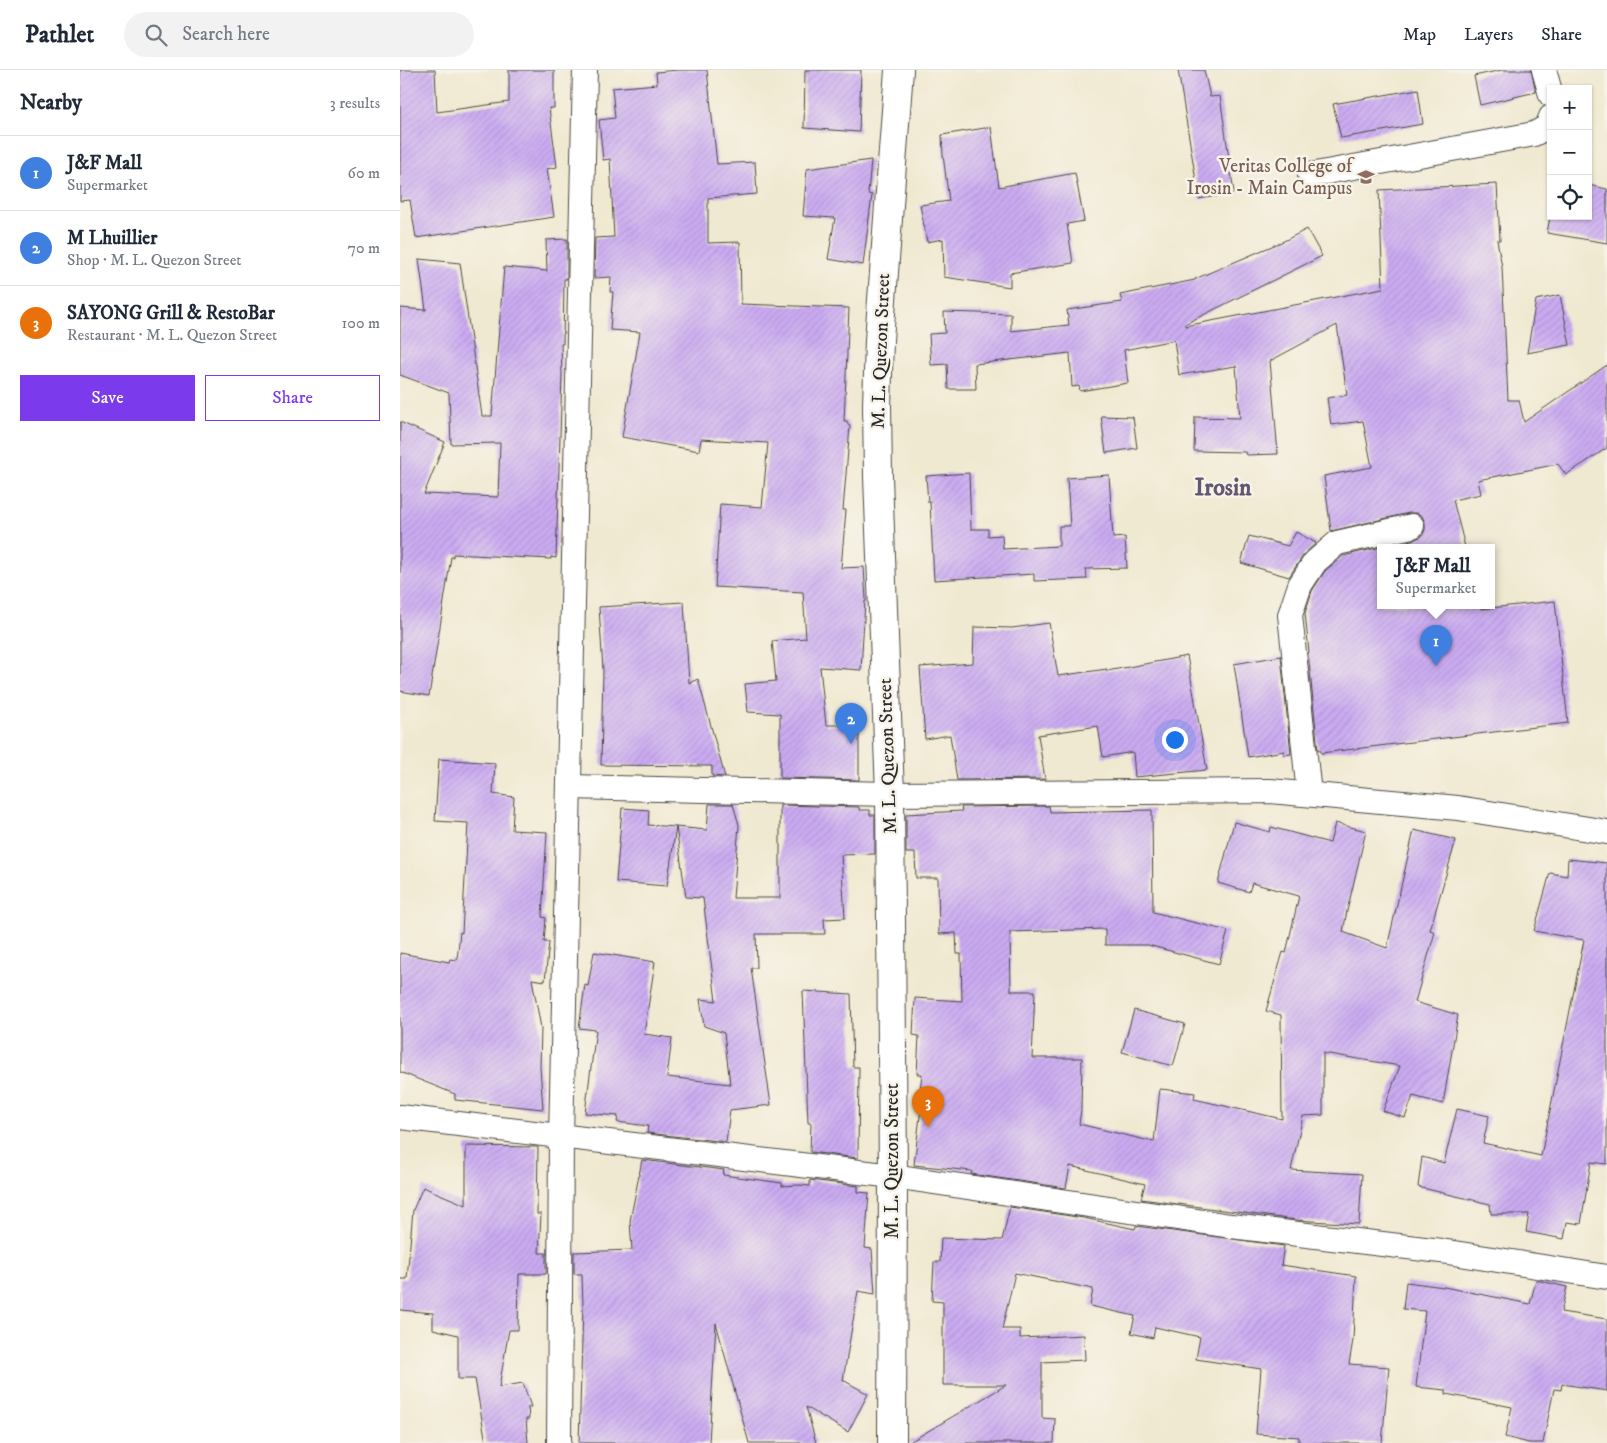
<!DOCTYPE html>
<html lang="en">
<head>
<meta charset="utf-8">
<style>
  :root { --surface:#fff; --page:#f2f2f3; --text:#1f2937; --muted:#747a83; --line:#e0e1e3; --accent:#7c3aed }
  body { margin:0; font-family:"IM FELL DW Pica",serif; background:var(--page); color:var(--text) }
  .controls { position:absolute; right:15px; top:15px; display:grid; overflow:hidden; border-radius:0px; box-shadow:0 1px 4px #0004 }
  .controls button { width:45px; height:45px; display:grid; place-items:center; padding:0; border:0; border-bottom:1px solid var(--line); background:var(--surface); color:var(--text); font:25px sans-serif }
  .you { position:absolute; left:774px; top:669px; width:18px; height:18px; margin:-12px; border:4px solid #fff; border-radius:50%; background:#1a73e8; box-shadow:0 0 0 8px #1a73e833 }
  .badge { display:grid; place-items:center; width:32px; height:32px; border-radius:50%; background:var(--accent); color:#fff; font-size:16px; font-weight:700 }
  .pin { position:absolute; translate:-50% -41px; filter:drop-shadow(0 1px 2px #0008) }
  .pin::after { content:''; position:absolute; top:26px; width:18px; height:15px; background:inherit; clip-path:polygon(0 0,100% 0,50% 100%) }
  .popup { position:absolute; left:977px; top:474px; width:118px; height:65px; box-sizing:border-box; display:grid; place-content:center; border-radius:0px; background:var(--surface); filter:drop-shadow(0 1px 4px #0005); font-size:16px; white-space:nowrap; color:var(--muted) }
  .popup b { font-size:19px; color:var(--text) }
  .popup::after { content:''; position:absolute; left:50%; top:100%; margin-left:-10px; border:10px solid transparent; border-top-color:var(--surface) }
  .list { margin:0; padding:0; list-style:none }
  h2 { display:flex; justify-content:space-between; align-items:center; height:65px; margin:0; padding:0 20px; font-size:21px }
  h2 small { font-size:16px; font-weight:400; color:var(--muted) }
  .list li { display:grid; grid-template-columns:32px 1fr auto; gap:15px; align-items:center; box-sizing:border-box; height:75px; padding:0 20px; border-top:1px solid var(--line) }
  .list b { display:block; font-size:19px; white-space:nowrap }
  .list p { margin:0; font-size:16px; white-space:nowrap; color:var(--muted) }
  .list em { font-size:16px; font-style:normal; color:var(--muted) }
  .actions { display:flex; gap:10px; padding:15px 20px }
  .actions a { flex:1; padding:11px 0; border:1px solid var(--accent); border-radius:0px; text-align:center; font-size:18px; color:var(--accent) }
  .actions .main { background:var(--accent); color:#fff }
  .icon { flex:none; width:28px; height:28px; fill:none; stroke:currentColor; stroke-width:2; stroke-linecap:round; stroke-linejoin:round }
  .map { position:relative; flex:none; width:1207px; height:1373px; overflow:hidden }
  header { display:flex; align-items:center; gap:30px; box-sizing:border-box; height:70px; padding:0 25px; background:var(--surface); border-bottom:1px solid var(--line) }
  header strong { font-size:24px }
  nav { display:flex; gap:28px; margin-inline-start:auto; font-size:18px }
  .search { width:350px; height:45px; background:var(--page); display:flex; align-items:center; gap:12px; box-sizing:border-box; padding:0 18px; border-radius:28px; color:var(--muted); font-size:19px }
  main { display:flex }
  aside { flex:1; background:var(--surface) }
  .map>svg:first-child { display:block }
  .building { fill:url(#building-hatch) }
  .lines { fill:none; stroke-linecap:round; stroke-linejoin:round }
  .minor-casing { stroke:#494844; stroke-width:26 }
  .secondary-casing { stroke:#494844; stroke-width:30 }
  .minor { stroke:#fff; stroke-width:24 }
  .secondary { stroke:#fff; stroke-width:28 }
  .labels { text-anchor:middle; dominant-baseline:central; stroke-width:5; stroke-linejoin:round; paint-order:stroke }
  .education-label { font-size:19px; fill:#785e54; stroke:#f7f3e8; text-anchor:end }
  .street-label { font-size:19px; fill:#2b2b2b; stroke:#f7f3e8 }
  .district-label { font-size:24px; font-weight:bold; fill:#635871; stroke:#f7f3e8 }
</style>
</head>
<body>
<header>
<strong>Pathlet</strong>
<div class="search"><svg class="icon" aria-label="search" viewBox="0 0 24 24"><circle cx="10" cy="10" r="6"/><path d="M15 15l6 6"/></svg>Search here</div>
<nav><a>Map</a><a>Layers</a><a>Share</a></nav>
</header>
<main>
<aside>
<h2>Nearby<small>3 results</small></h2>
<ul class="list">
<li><span class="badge" style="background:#3f7fe0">1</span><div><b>J&amp;F Mall</b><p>Supermarket</p></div><em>60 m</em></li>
<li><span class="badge" style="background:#3f7fe0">2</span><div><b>M Lhuillier</b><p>Shop · M. L. Quezon Street</p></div><em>70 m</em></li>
<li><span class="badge" style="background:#e8710a">3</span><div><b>SAYONG Grill &amp; RestoBar</b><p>Restaurant · M. L. Quezon Street</p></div><em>100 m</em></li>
</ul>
<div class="actions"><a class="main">Save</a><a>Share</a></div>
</aside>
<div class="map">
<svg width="1207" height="1373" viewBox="0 0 1207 1373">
  <defs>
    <pattern id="building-hatch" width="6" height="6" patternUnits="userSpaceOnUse" patternTransform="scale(1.25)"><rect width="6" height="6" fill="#cbabf2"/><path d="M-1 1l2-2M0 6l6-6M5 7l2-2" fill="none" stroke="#ae93d0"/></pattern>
  </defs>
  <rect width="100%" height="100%" fill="#f7f3e8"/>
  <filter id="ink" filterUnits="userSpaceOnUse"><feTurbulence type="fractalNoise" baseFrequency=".02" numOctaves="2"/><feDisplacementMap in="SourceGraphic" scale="10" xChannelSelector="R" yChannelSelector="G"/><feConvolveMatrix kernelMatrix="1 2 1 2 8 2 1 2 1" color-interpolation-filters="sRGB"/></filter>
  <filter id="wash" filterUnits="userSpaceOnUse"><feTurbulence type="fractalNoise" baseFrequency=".0096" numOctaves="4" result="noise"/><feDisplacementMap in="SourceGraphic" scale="20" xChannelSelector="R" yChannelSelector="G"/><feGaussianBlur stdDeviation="1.12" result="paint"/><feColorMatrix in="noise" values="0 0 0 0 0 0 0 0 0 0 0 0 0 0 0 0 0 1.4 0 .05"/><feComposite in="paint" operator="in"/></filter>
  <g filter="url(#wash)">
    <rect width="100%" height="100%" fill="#f0e9d1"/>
    <g id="blocks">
      <!-- building -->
      <g class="building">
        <path d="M0 0H35L37 42 109 32V0H154V38H149L157 97 147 99 154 147 16 168 10 130 0 131Z"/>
        <path d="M278 0H307L317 94 355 92 357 124 308 128V173L340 172 341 234 449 238 444 351H447L448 355 450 356 443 440H446L441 498 464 497 466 531H465L461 600 420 597 426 655H459V710L380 708V644L348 642 345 614 376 611 372 571 406 568 403 522 315 517 320 434 362 437 368 373 301 369 299 381 222 367 240 262 210 260 213 222H210L211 207 194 208 195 168 214 167 210 89 203 90 199 50 215 48 212 18 257 14 256 2Z"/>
        <path d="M405 0H461L459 62 404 58Z"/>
        <path d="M778 0H804L810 27 820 26 834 123 799 129Z"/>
        <path d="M1102 0H1131L1136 22 1080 35 1074 6Z"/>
        <path d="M1018 19 1023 54 941 68 933 34Z"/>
        <path d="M591 57 599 117 675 103 684 151 667 154 673 193 610 203V217L544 207 543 169 527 172 520 135 549 131 543 85 542 65Z"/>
        <path d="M471 90 468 124 472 125 463 195 428 189 435 148 403 146 407 99Z"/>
        <path d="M1097 114 1100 170H1097L1102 197 1108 330H1119L1124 352 1207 295V378L1166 405 1158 394 1078 410 1081 424 1053 430 1065 477H981V535H1080L1081 539 1155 531 1168 653 921 683 920 680H918L908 582H909L905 543 912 521 925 501 943 486 1016 469 1022 466 1025 460V453L1022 446 1016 443H1009L931 461 924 406 972 397 963 351 931 355 927 328 947 325 937 255 870 291 878 384 846 385 845 382 794 381 795 347 840 348 836 296 779 305 774 270 724 280 728 313 680 321 679 316 672 317 670 283 575 294 576 319H548L547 294 531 295 529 264 545 263 544 242 611 244V261L669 255 667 240 722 232 720 225 795 210V209L886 170 907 159 922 186 785 254V256L983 218 979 120Z"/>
        <path d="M1188 115 1207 119V173L1147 163 1151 142V146H1188Z"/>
        <path d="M167 169V209H164L163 274H161L162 305 156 488 151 487V489L53 484V487H51L29 626 0 621V352L45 372 24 424 98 427 100 373 51 374 49 323 0 305V238L26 240 19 189 60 193 82 346H92L104 197 147 201 146 170Z"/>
        <path d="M1160 225 1170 275 1127 283 1136 230Z"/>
        <path d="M701 346 733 347 737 378 706 383Z"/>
        <path d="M569 403 571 459H588V466L602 465 603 479 659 476V456H670L667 408 709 405 713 468 725 467 727 498 686 499 687 509 634 511V504L534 510 530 432H528L526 406Z"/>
        <path d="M896 462 916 473 904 484 889 507 841 493 849 466 888 476Z"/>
        <path d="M284 532 289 613 298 609 325 707 312 706V696L201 695 203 600 199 537Z"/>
        <path d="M649 553 658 606 707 599V601L787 586 807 700 735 707 733 682 703 687 698 656 638 665 645 709 557 710 550 665 525 669 520 597 573 593 574 557 612 558Z"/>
        <path d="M881 586 891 684 884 685V681L848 687 834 594Z"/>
        <path d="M39 689 95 693 93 724 114 727 112 760 147 762 142 847 146 848 144 872H149L145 911 132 909 141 958 140 997 143 1039 55 1030V1024L0 1002V883L49 892 50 889 57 890 60 862 62 863 68 753 35 751Z"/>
        <path d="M309 734H333L339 755 333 828H380V735L459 737V740H470V745H475V784L441 785 445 848 424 849 425 864H356L357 898H351L371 1035 330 1040 326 1072 247 1063 248 1056 217 1052 218 1046 185 1043 196 960 179 958 185 915 188 916 194 882 255 892 244 964 272 968 267 1007 330 1014 324 963 304 956 300 929 316 931 303 828 286 827 276 757 307 760Z"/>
        <path d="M649 736 650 742 752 740 753 842 828 861 819 894 748 875H705V859L610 862 611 921H635L632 988H682L681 1040 679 1054 754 1072 760 1019 795 1023 794 1029 882 1049 881 945 866 941 883 882 886 883 899 826 852 813 849 822 818 813 834 752 870 762 871 757 930 773 935 753 966 761 947 841 943 862 987 878 1014 760 1056 770 1030 860 1035 862 1015 932 1058 945 1043 1034 1013 1026 1005 1048 983 1041 1000 996 923 983V1045L903 1046 891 1100 962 1104 959 1154 896 1150 741 1129 745 1114 670 1096 666 1118 571 1104 572 1101 514 1095 521 1038H518L522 1004H517L519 966 513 965 515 928 562 931 561 884H557L556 863 539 864 538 808H516L515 783H506V744L562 741 561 737Z"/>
        <path d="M222 738 249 740 248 755 276 757 267 816 216 812Z"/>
        <path d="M1168 789 1207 793V1094L1191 1092 1181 1154 1167 1152 1164 1169 1126 1162 1129 1144H1091L1090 1134 1018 1117 1022 1087 1044 1093 1057 1039 1089 1046 1083 1073 1141 1086 1184 870 1134 861 1150 803 1167 806Z"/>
        <path d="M403 921 451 924 453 997H459L458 1088 410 1082 411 1053H408Z"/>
        <path d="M734 940 785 954 773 996 722 982Z"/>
        <path d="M66 1076 138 1077 137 1144H141L139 1183H146V1204H119L118 1260H109L99 1317 123 1313 131 1337H128L129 1349H126L128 1373H86L75 1309H58V1265L33 1259V1243L0 1240V1209H7L13 1140 23 1117 66 1135Z"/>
        <path d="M242 1090 324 1100 323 1105 382 1113V1116L399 1115 410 1116V1110L458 1116V1122L469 1123 465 1178 472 1179 475 1224 458 1221 443 1310 468 1324 448 1362 406 1337 416 1373H349L316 1253 309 1373H179L183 1236 182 1204H174V1182L232 1180 230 1151Z"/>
        <path d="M610 1137 684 1148 735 1159 736 1156 884 1176 881 1195 956 1206 953 1270 949 1294 989 1297 982 1373H899V1367L856 1364 861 1299 796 1289 800 1267 755 1257 753 1268 731 1263 735 1246 690 1236 693 1219 615 1203 602 1259H620V1268L684 1265 685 1290 642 1292V1348L655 1349 654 1373H508L606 1315H543V1232L532 1231 534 1192H540L541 1168 602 1170Z"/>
        <path d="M1136 1210 1167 1217 1161 1242 1207 1249V1321L1162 1314 1161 1320 1154 1319 1143 1373H1129L1105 1367 1112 1337 1046 1324V1320L1016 1317 1025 1241 1003 1239 1006 1212 1044 1217 1130 1234Z"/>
      </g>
    </g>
  </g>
  <g filter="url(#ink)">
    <use href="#blocks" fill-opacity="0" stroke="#494844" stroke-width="1"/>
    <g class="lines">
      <!-- minor casing -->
      <g class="minor-casing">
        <g id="minor">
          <path d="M1144 0 1151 25"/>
          <path d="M910 105 1134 64 1147 57 1151 47"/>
          <path d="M169 717 490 724 870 721 1058 738 1207 762"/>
          <path d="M909 724 890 545 900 515 915 492 937 473 1012 456"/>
          <path d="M0 1047 493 1106 831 1156 1041 1181 1207 1207"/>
          <path d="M159 1373 161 1067 185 0"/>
        </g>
      </g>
      <!-- secondary casing -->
      <g class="secondary-casing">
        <path id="secondary" d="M492 1373 493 1106 490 724 478 407 477 336 479 270 499 0"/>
      </g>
      <!-- minor -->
      <use href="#minor" class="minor"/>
      <!-- secondary -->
      <use href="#secondary" class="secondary"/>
    </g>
  </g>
  <!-- icons -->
  <defs>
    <g id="university-bare" transform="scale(1.35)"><path d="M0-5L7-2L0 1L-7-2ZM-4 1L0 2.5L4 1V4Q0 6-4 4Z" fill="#8d6e63" stroke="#f7f3e8" stroke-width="2.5" paint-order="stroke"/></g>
  </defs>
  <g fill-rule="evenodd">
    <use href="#university-bare" x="966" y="107"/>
  </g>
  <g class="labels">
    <!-- education labels -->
    <g class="education-label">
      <text x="952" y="96">Veritas College of<tspan x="952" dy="22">Irosin - Main Campus</tspan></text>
    </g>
    <!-- street labels -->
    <g class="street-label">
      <text transform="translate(481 281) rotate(-88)">M. L. Quezon Street</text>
      <text transform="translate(488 686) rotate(-92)">M. L. Quezon Street</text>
      <text transform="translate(492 1091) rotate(-90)">M. L. Quezon Street</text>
    </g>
    <!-- district labels -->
    <g class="district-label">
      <text x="823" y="418">Irosin</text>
    </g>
  </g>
</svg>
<div class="controls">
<button>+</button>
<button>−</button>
<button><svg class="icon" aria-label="locate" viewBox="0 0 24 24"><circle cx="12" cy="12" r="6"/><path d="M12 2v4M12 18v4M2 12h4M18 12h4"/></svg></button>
</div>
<div class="you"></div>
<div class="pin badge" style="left:1036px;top:596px;background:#3f7fe0">1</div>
<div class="popup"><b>J&amp;F Mall</b>Supermarket</div>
<div class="pin badge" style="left:451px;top:674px;background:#3f7fe0">2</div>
<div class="pin badge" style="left:528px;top:1057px;background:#e8710a">3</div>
</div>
</main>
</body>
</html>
